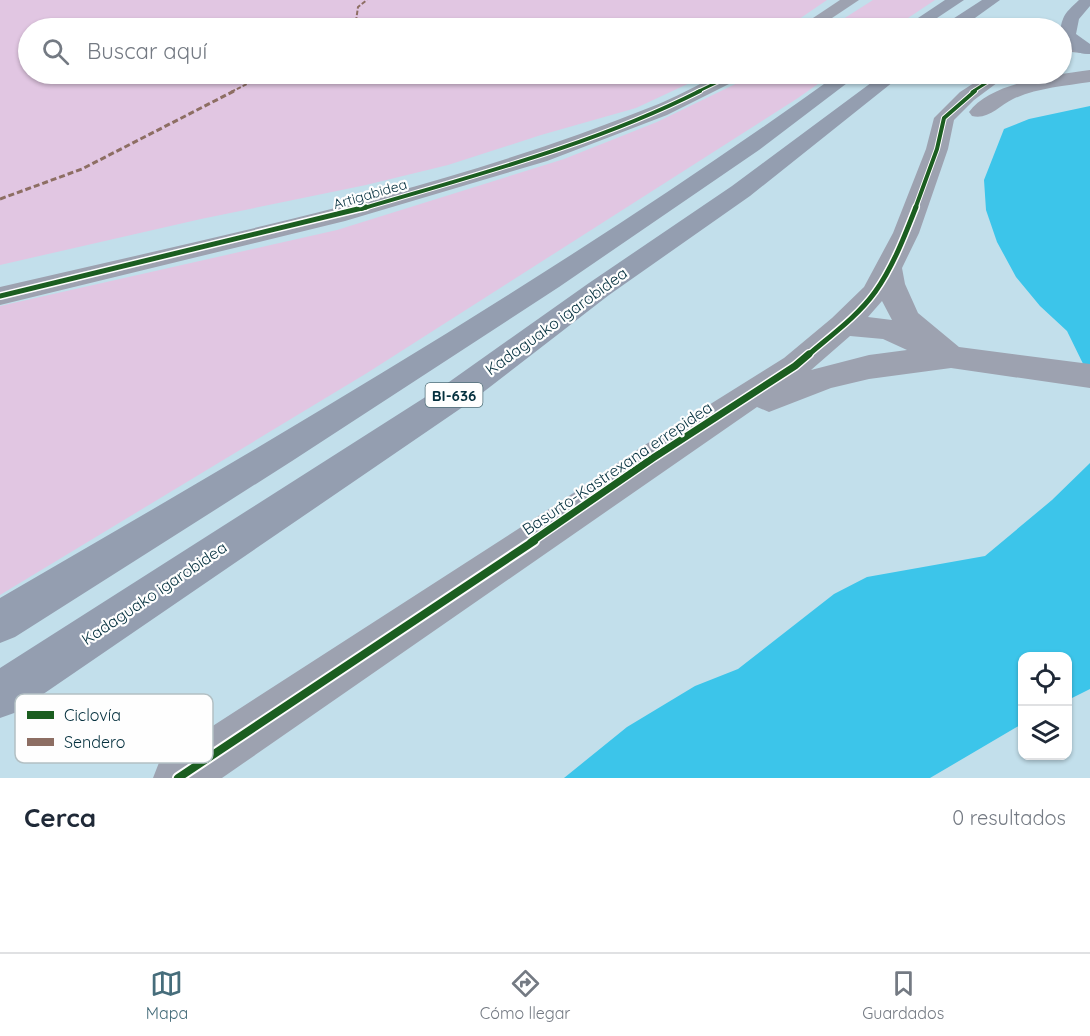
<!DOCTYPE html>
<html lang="es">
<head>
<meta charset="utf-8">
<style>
  :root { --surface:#fff; --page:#f2f2f3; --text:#1f2937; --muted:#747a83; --line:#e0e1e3; --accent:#466d7b }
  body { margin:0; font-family:Quicksand,sans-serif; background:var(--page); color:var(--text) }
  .controls { position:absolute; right:18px; bottom:18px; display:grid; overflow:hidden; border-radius:12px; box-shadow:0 2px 4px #0004 }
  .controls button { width:54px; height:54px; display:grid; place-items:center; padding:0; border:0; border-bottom:2px solid var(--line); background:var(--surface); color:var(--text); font:30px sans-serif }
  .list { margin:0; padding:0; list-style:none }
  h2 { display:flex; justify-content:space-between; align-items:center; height:78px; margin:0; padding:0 24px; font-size:26px }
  h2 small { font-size:20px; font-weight:400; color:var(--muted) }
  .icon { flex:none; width:33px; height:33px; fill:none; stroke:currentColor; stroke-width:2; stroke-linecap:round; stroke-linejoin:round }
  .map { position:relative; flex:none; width:1090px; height:778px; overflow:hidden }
  .search { position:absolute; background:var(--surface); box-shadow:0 2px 4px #0004; left:18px; right:18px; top:18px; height:66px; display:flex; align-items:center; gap:15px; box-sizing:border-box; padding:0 21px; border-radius:33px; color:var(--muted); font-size:22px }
  .sheet { height:174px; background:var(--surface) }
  nav { display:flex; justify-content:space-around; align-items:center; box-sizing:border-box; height:84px; border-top:2px solid var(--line); background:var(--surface); font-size:16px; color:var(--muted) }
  nav a { display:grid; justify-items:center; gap:3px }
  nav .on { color:var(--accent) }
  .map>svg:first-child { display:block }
  .green { fill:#e1c6e2 }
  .water { fill:#3cc5ea }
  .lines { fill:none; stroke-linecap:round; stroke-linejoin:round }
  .minor { fill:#9da2b0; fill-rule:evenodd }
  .highway { fill:#949eb0; fill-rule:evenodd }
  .quiet-far1 { stroke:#8d6e63; stroke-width:2; stroke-dasharray:4.5 2; stroke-linecap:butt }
  .quiet { stroke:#8d6e63; stroke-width:3; stroke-dasharray:6 3; stroke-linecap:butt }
  .cycleway-far4-casing { stroke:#fefefe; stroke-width:5 }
  .cycleway-far3-casing { stroke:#fefefe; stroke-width:6 }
  .cycleway-far2-casing { stroke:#fefefe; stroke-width:8 }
  .cycleway-far1-casing { stroke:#fefefe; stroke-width:10 }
  .cycleway-casing { stroke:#fefefe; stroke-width:12 }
  .cycleway-far4 { stroke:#1b5e20; stroke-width:3 }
  .cycleway-far3 { stroke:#1b5e20; stroke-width:4 }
  .cycleway-far2 { stroke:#1b5e20; stroke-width:5 }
  .cycleway-far1 { stroke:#1b5e20; stroke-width:7 }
  .cycleway { stroke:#1b5e20; stroke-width:8 }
  .labels { text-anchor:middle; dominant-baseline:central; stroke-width:4.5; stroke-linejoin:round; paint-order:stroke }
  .far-street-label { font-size:14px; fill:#04303e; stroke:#fefefe }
  .shield { fill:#fefefe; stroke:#4f6e78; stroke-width:1.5 }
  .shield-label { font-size:15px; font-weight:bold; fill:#04303e }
  .street-label { font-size:16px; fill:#04303e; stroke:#fefefe }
  .key { fill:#fefefe; stroke:#b3c0c4; stroke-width:1.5 }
  .key-label { font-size:16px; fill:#04303e }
</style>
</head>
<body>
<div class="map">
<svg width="1090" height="778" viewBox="0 0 1090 778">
  <rect width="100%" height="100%" fill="#c2dfeb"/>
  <!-- green -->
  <g class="green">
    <path d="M0 0H827L786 28H28V74H709L636 108 541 135 448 165 366 185 201 219 0 265Z"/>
    <path d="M873 0H935L893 28H829Z"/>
    <path d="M756 74H832L798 98 367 373 0 595V306L337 230 564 159 657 122Z"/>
  </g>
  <!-- water -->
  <g class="water">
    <path d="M1090 106V378L1067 331 1040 306 1016 277 997 242 986 210 984 180 1004 129 1029 119Z"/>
    <path d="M1090 463V689L1068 700V656H1022V724L930 778H564L627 727 695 686 738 669 834 594 867 577 985 556 1052 500Z"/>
  </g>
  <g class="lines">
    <!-- minor -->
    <g class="minor">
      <path d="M840 0H859L817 28H798Z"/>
      <path d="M1062 41 1090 44V54L1062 51Z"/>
      <path d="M1090 70V82C1064 86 1037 88 1013 99 999 106 988 120 972 116L969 112C990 82 1056 75 1090 70Z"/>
      <path d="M720 74H743L741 78 667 115 547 161 345 221 0 305V287C219 236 442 191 651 107 675 98 697 85 720 74Z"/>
      <path d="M988 74H1009L974 100 954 120 948 149 919 233 902 268 905 284 918 313 959 347 1090 364V388L951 368 869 379 831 388 769 412 757 407 222 778H153L160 760 563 500 640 448 784 358 832 318 864 287 893 233 926 149 934 118 960 92ZM882 301 892 320 868 317ZM850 336 883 339 907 350 869 355 811 370Z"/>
    </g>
    <!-- highway -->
    <g class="highway">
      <path d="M945 0H964L922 28H903Z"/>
      <path d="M982 0H1000L961 28H943L945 24Z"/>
      <path d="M1079 0H1090V6L1079 19 1076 34 1090 44V54C1070 55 1055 37 1063 19 1065 12 1073 6 1079 0Z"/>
      <path d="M838 74H859L759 150 559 287 292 461 15 637 0 643V598C285 433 571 266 838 74Z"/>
      <path d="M883 74H903L750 196 609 295 473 400 17 712 0 718V668L449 382 589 283 732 186Z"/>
    </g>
    <!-- quiet-far1 -->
    <g class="quiet-far1">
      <path d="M355 28 358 7 367 0"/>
      <path d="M231 92 267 74"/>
    </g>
    <!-- quiet -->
    <path class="quiet" d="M0 199 82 169 234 91"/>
    <!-- cycleway-far4 casing -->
    <g class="cycleway-far4-casing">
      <g id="cycleway-far4">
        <path d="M697 92 734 74"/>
        <path d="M972 92 1000 74"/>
      </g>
    </g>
    <!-- cycleway-far3 casing -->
    <g class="cycleway-far3-casing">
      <g id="cycleway-far3">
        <path d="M361 209C475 175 593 145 700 91"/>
        <path d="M915 209 937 149 944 118 975 91"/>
      </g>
    </g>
    <!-- cycleway-far2 casing -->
    <g class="cycleway-far2-casing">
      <g id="cycleway-far2">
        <path d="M0 296 366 207"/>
        <path d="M807 356C830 336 857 317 875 292 893 267 905 235 916 207"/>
      </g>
    </g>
    <!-- cycleway-far1 casing -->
    <g class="cycleway-far1-casing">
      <path id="cycleway-far1" d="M531 542 653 458 795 366 809 354"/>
    </g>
    <!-- cycleway casing -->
    <g class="cycleway-casing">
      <path id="cycleway" d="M178 778 534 541"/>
    </g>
    <!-- cycleway-far4 -->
    <use href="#cycleway-far4" class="cycleway-far4"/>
    <!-- cycleway-far3 -->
    <use href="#cycleway-far3" class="cycleway-far3"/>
    <!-- cycleway-far2 -->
    <use href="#cycleway-far2" class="cycleway-far2"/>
    <!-- cycleway-far1 -->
    <use href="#cycleway-far1" class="cycleway-far1"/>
    <!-- cycleway -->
    <use href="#cycleway" class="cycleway"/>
  </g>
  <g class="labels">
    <!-- far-street labels -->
    <g class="far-street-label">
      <text transform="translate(370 194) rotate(-16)">Artigabidea</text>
    </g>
    <!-- shield labels -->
    <rect class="shield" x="425.5" y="383" width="57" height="24" rx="4.5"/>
    <g class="shield-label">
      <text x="454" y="395">BI-636</text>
    </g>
    <!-- street labels -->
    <g class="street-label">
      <text transform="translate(556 321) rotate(-36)">Kadaguako igarobidea</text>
      <text transform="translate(617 468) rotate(-34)">Basurto-Kastrexana errepidea</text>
      <text transform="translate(154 593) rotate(-34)">Kadaguako igarobidea</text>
    </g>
  </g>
  <!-- legend -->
  <rect x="15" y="694" width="198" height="69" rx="9" class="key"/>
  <rect x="27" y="711" width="27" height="8" fill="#1b5e20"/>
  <rect x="27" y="738" width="27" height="8" fill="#8d6e63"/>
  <g class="key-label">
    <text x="64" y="721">Ciclovía</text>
    <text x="64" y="748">Sendero</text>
  </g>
</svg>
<div class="controls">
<button><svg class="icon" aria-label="locate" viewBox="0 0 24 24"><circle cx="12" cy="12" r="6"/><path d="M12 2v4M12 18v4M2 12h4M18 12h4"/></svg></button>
<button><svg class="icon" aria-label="layers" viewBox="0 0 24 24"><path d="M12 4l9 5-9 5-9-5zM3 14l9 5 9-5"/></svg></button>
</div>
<div class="search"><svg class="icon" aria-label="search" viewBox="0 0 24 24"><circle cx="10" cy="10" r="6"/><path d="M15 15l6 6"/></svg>Buscar aquí</div>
</div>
<section class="sheet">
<h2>Cerca<small>0 resultados</small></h2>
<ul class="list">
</ul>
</section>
<nav>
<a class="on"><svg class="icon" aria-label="map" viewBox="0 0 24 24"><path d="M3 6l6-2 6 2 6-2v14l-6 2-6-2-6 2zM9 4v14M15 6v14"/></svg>Mapa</a>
<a><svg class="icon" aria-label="directions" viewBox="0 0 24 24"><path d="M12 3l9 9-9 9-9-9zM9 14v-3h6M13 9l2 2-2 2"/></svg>Cómo llegar</a>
<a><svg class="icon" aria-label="saved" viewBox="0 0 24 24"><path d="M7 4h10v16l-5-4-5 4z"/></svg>Guardados</a>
</nav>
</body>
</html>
